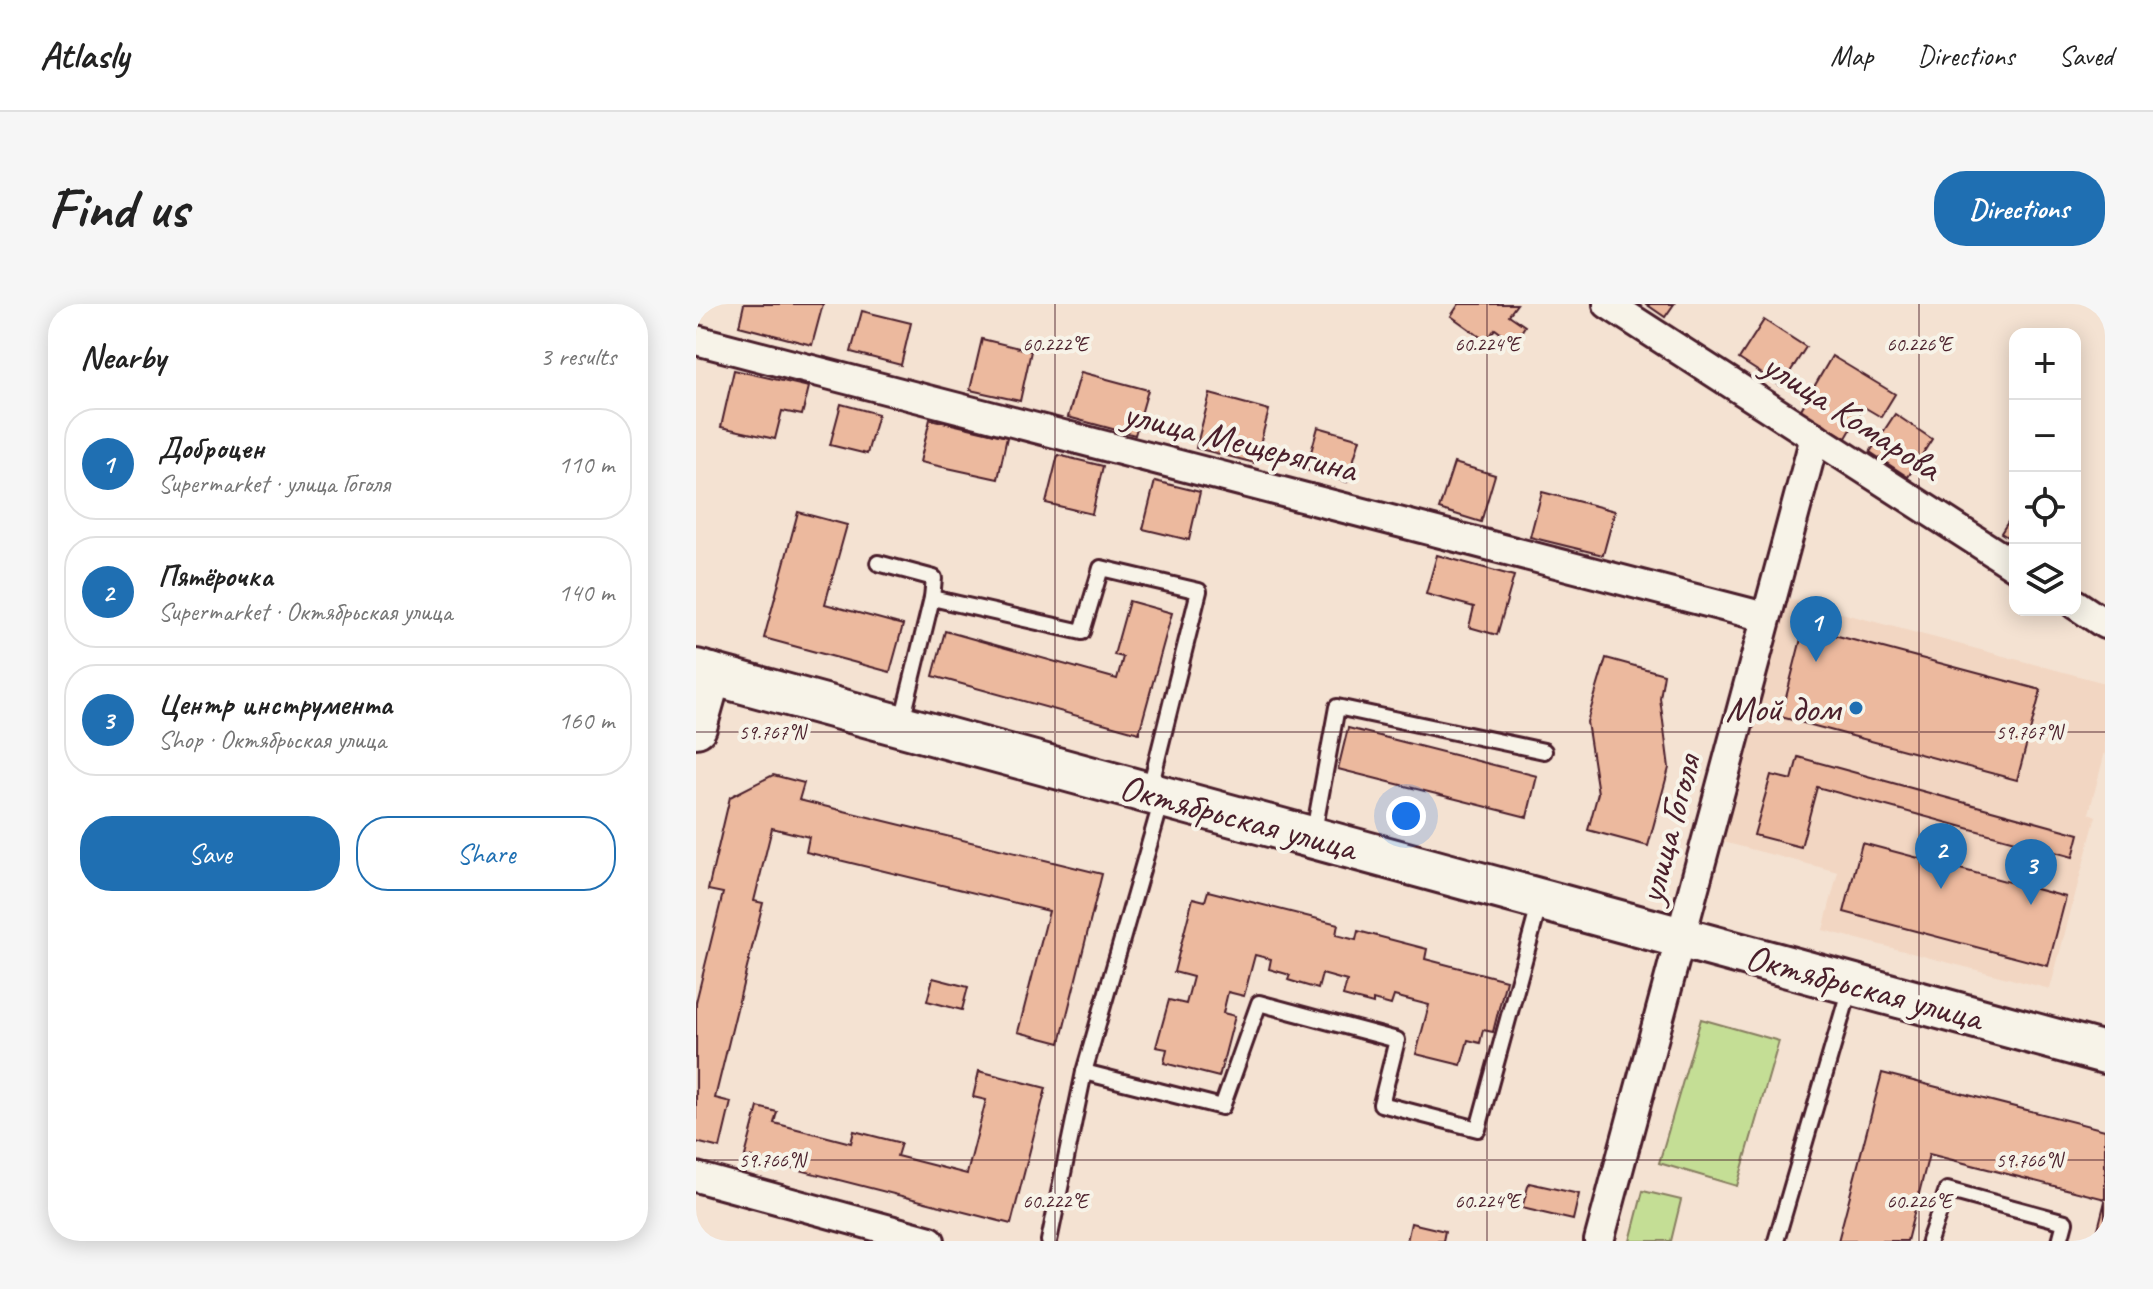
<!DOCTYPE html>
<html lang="en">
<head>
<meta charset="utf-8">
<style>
  :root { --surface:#fff; --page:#f6f6f6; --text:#222; --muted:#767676; --line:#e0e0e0; --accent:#1f6fb2 }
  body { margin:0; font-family:Caveat,sans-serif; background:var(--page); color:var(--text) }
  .controls { position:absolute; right:24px; top:24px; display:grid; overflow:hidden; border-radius:16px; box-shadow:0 4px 20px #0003 }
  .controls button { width:72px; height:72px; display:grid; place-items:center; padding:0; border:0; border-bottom:2px solid var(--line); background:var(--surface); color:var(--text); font:40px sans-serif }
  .you { position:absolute; left:710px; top:512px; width:28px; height:28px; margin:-20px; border:6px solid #fff; border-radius:50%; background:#1a73e8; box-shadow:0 0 0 12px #1a73e833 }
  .badge { display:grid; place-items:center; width:52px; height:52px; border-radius:50%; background:var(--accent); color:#fff; font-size:26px; font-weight:700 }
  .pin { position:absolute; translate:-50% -66px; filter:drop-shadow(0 2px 4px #0008) }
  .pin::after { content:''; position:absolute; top:42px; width:28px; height:24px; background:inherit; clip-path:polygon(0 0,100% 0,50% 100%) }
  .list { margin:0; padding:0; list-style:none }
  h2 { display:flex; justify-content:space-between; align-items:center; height:104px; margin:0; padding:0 32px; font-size:34px }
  h2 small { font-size:26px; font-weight:400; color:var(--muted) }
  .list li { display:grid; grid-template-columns:52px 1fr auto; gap:24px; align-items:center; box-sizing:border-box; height:112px; margin:0 16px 16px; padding:0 16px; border:2px solid var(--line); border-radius:32px }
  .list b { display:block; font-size:30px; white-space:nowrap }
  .list p { margin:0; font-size:26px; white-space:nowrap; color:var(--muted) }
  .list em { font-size:26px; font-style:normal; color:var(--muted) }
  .actions { display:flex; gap:16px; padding:24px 32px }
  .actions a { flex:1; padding:18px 0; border:2px solid var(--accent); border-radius:32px; text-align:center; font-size:28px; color:var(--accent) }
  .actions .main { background:var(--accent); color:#fff }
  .icon { flex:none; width:44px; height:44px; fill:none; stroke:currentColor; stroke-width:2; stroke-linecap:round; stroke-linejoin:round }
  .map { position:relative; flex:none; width:1409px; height:937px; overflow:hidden; border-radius:32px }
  header { display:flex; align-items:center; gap:48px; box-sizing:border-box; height:112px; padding:0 40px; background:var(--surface); border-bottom:2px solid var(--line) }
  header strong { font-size:38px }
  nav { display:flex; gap:44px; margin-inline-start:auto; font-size:28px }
  .intro { display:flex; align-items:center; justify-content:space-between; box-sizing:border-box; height:192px; padding:0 48px }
  h1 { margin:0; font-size:56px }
  .button { padding:20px 36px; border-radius:32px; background:var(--accent); color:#fff; font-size:28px; font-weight:700 }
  main { display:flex; gap:48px; padding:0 48px }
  aside { flex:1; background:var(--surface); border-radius:32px; box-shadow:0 4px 20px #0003 }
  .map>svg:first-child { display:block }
  .built { fill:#f2d6c2; fill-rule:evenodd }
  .green { fill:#c4de95; stroke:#877e60; stroke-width:2 }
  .building { fill:#ecb99e; stroke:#4a1f2b; stroke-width:2 }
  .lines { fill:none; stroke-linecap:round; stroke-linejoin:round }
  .lane-casing { stroke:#4a1f2b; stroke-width:20 }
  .street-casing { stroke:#4a1f2b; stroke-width:34 }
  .secondary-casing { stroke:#4a1f2b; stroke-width:46 }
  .lane { stroke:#f7f3e8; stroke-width:14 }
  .street { stroke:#f7f3e8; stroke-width:28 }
  .secondary { stroke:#f7f3e8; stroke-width:40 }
  .ticks { fill:none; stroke:#4a1f2b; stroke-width:2; stroke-opacity:0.45 }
  .poi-dot { fill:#1f6fb2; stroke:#f7f3e8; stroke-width:3 }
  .labels { text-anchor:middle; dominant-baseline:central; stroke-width:8; stroke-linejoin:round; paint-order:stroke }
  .street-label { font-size:38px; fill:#4a1f2b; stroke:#f7f3e8 }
  .poi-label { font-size:38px; fill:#4a1f2b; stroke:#f7f3e8; text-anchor:end }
  .ticks-label { font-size:20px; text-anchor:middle; fill:#4a1f2b; stroke:#f7f3e8; stroke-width:8; stroke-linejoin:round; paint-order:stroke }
</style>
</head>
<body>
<header>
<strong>Atlasly</strong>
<nav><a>Map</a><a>Directions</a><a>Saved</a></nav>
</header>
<div class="intro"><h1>Find us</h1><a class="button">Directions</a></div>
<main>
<aside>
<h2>Nearby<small>3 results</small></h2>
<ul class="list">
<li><span class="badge">1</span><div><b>Доброцен</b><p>Supermarket · улица Гоголя</p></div><em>110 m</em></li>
<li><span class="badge">2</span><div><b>Пятёрочка</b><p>Supermarket · Октябрьская улица</p></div><em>140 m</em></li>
<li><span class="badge">3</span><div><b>Центр инструмента</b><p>Shop · Октябрьская улица</p></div><em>160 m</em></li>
</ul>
<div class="actions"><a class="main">Save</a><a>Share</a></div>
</aside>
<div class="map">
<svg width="1409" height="937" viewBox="0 0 1409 937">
  <rect width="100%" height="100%" fill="#f4e2d2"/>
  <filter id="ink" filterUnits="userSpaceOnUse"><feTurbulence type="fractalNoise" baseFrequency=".0125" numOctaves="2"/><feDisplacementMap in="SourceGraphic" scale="16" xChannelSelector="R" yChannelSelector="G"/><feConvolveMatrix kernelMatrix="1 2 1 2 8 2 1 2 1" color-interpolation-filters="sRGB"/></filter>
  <g filter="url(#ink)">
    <!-- built -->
    <path class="built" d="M1089 294 1409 379V448L1393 509 1400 512 1354 685 1127 626 1142 568 1024 537ZM1108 324 1345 386 1321 476 1085 413ZM1102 453 1382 529 1383 530 1121 483 1105 543 1059 531 1075 471 1096 476ZM1166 539 1370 593 1352 662 1148 608Z"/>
    <!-- green -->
    <g class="green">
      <path d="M1005 715 1083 737 1041 882 963 859Z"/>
      <path d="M947 887 985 896 975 937H934Z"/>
    </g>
    <!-- building -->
    <g class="building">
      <path d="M48 0H127L116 41 43 22Z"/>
      <path d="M763 0H821L813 11 829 22 818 39 799 25 790 37 755 12Z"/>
      <path d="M950 0H978L969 13Z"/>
      <path d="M166 7 215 19 205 61 155 48Z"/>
      <path d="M1068 16 1110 43 1085 82 1043 55Z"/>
      <path d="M286 35 335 47 324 97 274 86Z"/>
      <path d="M1136 52 1199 90 1185 113 1168 103 1150 134 1104 107Z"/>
      <path d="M38 66 113 83 106 111 86 107 79 135 25 123Z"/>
      <path d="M385 68 452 86 439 131 372 113Z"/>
      <path d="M514 90 573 106 559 159 500 144Z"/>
      <path d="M145 100 182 110 171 150 134 141Z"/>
      <path d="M1199 110 1236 135 1212 173 1174 148Z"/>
      <path d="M234 115 311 133 302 175 224 158Z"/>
      <path d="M622 123 664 135 651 178 610 166Z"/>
      <path d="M362 151 407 162 396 210 350 199Z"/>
      <path d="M758 159 799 171 785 218 743 205Z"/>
      <path d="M459 177 504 188 493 236 447 225Z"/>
      <path d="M846 188 919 207 907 251 834 233Z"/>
      <path d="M1319 207V238L1305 229Z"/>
      <path d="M102 208 151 221 129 300 207 321 194 368 68 334Z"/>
      <path d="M741 251 818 272 801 331 773 323 778 303 730 290Z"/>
      <path d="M433 297 476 309 443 429 237 372 249 327 421 375 427 353 418 351Z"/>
      <path d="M1108 323 1345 386 1321 476 1085 413Z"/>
      <path d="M910 354 968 370 964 394 973 464 952 542 892 526 902 489 891 418Z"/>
      <path d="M652 424 841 472 831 513 642 465Z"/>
      <path d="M1102 453 1383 530 1377 553 1121 483 1105 543 1058 531 1075 471 1096 476Z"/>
      <path d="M77 471 108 479 103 496 406 570 364 739 322 728 353 607 110 548 113 533 76 524 58 597 67 599 19 794 35 798 24 844 0 838V698L27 589 12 586 34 493Z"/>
      <path d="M1166 539 1370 593 1352 662 1148 608Z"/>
      <path d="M512 587 642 620 640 631 660 636 662 627 731 645 729 655 810 676 797 728 787 726 784 739 772 736 765 761 720 750 733 701 698 692 695 701 677 696V700L647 692 651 677 626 670 622 685 592 676 594 671 573 665 575 655 559 651 548 692 532 688 527 709 539 712 523 773 468 759 471 745 460 743 473 696 490 700 497 673 478 668 497 594 509 597Z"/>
      <path d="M237 674 272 683 266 706 231 697Z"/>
      <path d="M283 767 350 784 315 920 49 852 62 803 81 808 78 819 155 839 158 827 205 839 201 852 271 870 290 796 277 793Z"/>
      <path d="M1186 769 1409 826V895L1233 850 1211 937H1142Z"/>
      <path d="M833 879 883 890 877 916 826 904Z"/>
      <path d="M1409 897V937H1399Z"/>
      <path d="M715 919 749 927 747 937H711Z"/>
    </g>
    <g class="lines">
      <!-- lane casing -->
      <g class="lane-casing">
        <g id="lane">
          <path d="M182 259 238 274 236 294 205 421"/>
          <path d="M236 294 386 328 405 264 503 287 453 488"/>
          <path d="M617 533 641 403 848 447"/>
          <path d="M388 768 526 803 563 699 701 736 685 800 782 825 844 598"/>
          <path d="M353 937 388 768 466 496"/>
          <path d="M1080 937 1154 684"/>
          <path d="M1233 937 1251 886 1369 918 1364 937"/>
        </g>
      </g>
      <!-- street casing -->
      <g class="street-casing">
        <g id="street">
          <path d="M912 0 1319 262"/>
          <path d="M0 36 1069 313"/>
          <path d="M1379 300 1409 320"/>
          <path d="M0 873 234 937"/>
          <path d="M903 937 1119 133"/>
        </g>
      </g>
      <!-- secondary casing -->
      <g class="secondary-casing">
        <g id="secondary">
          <path d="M0 366 1409 749"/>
          <path d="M0 423 15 370"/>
        </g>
      </g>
      <!-- lane -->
      <use href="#lane" class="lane"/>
      <!-- street -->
      <use href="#street" class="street"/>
      <!-- secondary -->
      <use href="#secondary" class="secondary"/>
    </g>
  </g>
  <!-- ticks -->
  <path class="ticks" d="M359 0V937M791 0V937M1223 0V937M0 428H1409M0 856H1409"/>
  <!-- markers -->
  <circle class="poi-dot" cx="1160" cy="404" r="8"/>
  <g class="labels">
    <!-- street labels -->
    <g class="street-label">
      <text transform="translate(1156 112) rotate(33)">улица Комарова</text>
      <text transform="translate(544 137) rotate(14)">улица Мещерягина</text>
      <text transform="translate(542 513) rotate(15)">Октябрьская улица</text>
      <text transform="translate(973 525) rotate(-75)">улица Гоголя</text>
      <text transform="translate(1168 683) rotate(15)">Октябрьская улица</text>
    </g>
    <!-- poi labels -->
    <g class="poi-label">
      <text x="1144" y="404">Мой дом</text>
    </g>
  </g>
  <g class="ticks-label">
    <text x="359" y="47">60.222°E</text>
    <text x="791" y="47">60.224°E</text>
    <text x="1223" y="47">60.226°E</text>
    <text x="76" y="435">59.767°N</text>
    <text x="1333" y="435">59.767°N</text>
    <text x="76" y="863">59.766°N</text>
    <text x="1333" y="863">59.766°N</text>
    <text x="359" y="904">60.222°E</text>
    <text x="791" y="904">60.224°E</text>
    <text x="1223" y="904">60.226°E</text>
  </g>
</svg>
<div class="controls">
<button>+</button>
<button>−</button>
<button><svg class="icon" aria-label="locate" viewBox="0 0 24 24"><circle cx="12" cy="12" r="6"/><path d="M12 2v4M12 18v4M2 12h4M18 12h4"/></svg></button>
<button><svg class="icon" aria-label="layers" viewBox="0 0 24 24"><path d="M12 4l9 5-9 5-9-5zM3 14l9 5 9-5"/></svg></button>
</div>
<div class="you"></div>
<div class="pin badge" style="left:1120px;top:358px">1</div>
<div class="pin badge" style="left:1245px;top:585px">2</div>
<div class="pin badge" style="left:1335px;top:601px">3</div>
</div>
</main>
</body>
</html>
